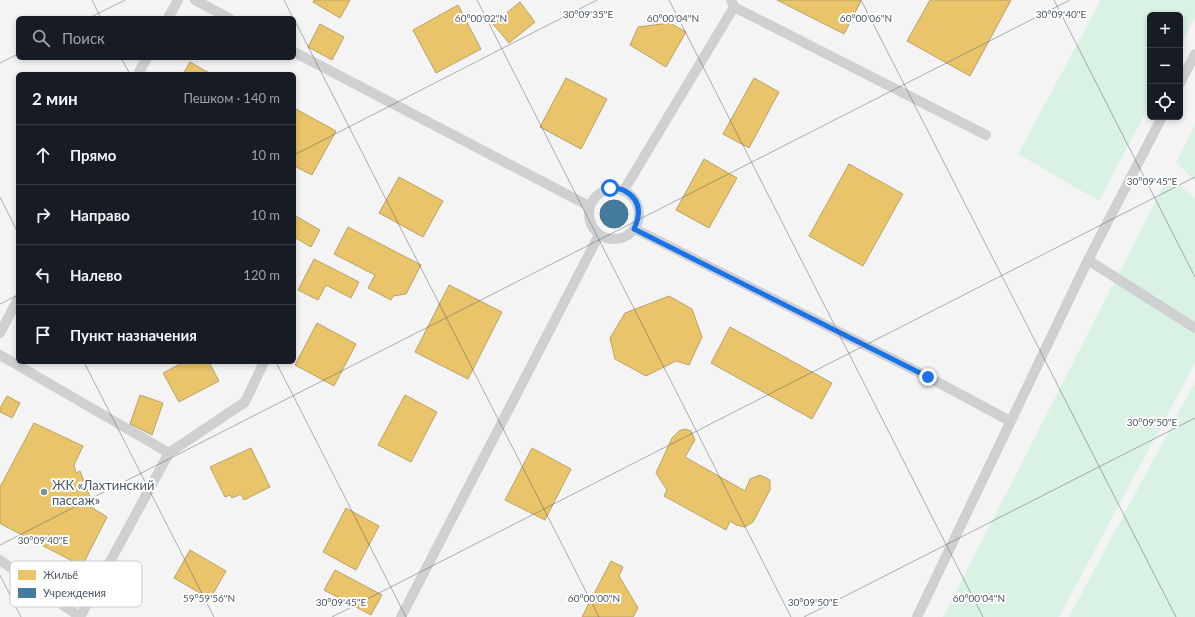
<!DOCTYPE html>
<html lang="ru">
<head>
<meta charset="utf-8">
<style>
  :root { --surface:#171b24; --page:#242831; --text:#f1f3f6; --muted:#9ea1a6; --line:#363941 }
  body { margin:0; font-family:Lato,sans-serif; background:var(--page); color:var(--text) }
  .controls { position:absolute; right:12px; top:12px; display:grid; overflow:hidden; border-radius:6px; box-shadow:0 2px 6px #0003 }
  .controls button { width:36px; height:36px; display:grid; place-items:center; padding:0; border:0; border-bottom:1px solid var(--line); background:var(--surface); color:var(--text); font:20px sans-serif }
  .stop { position:absolute; width:12px; height:12px; margin:-9px; border:3px solid #1a73e8; border-radius:50%; background:#fff }
  .stop.end { background:#1a73e8; border-color:#fff; box-shadow:0 1px 4px #0008 }
  .list { margin:0; padding:0; list-style:none }
  h2 { display:flex; justify-content:space-between; align-items:center; height:52px; margin:0; padding:0 16px; font-size:17px }
  h2 small { font-size:13px; font-weight:400; color:var(--muted) }
  .list li { display:grid; grid-template-columns:26px 1fr auto; gap:12px; align-items:center; box-sizing:border-box; height:60px; padding:0 16px; border-top:1px solid var(--line) }
  .list b { display:block; font-size:15px; white-space:nowrap }
  .list em { font-size:13px; font-style:normal; color:var(--muted) }
  .icon { flex:none; width:22px; height:22px; fill:none; stroke:currentColor; stroke-width:2; stroke-linecap:round; stroke-linejoin:round }
  .map { position:relative; flex:none; width:1195px; height:617px; overflow:hidden }
  .search { position:absolute; background:var(--surface); box-shadow:0 2px 6px #0003; left:16px; top:16px; width:280px; height:44px; display:flex; align-items:center; gap:10px; box-sizing:border-box; padding:0 14px; border-radius:6px; color:var(--muted); font-size:15px }
  .panel { position:absolute; background:var(--surface); box-shadow:0 2px 6px #0003; left:16px; top:72px; width:280px; height:292px; border-radius:6px }
  .map>svg:first-child { display:block }
  .green { fill:#d9f2e3 }
  .homes { fill:#e9c46a; stroke:#b9a367 }
  .public { fill:#457b9d; stroke:#46708b }
  .lines { fill:none; stroke-linecap:round; stroke-linejoin:round }
  .service { stroke:#ced0d2; stroke-width:10 }
  .route { stroke:#1a73e8; stroke-width:5 }
  .ticks { fill:none; stroke:#4a5661; stroke-width:1; stroke-opacity:0.45 }
  .poi-dot { fill:#868d94; stroke:#fff; stroke-width:1.5 }
  .labels { text-anchor:middle; dominant-baseline:central; stroke-width:4; stroke-linejoin:round; paint-order:stroke }
  .poi-label { font-size:13px; fill:#4a5661; stroke:#fff; text-anchor:start }
  .key { fill:#fff; stroke:#c9ccd0; stroke-width:1 }
  .key-label { font-size:11px; fill:#4a5661 }
  .ticks-label { font-size:10px; text-anchor:middle; fill:#4a5661; stroke:#fff; stroke-width:4; stroke-linejoin:round; paint-order:stroke }
</style>
</head>
<body>
<div class="map">
<svg width="1195" height="617" viewBox="0 0 1195 617">
  <rect width="100%" height="100%" fill="#f4f4f4"/>
  <!-- green -->
  <g class="green">
    <path d="M1101 0H1195V17L1180 46V15H1150V104L1099 201 1018 154Z"/>
    <path d="M1195 124V181L1176 162Z"/>
    <path d="M1169 175 1195 199V363L1059 617H943Z"/>
    <path d="M1195 382V617H1069Z"/>
  </g>
  <!-- homes -->
  <g class="homes">
    <path d="M314 0H350L340 18 313 2Z"/>
    <path d="M777 0H859L861 1 844 34Z"/>
    <path d="M930 0H1011L970 76 907 41Z"/>
    <path d="M520 2 535 22 509 43 493 24Z"/>
    <path d="M458 5 481 49 436 73 413 30Z"/>
    <path d="M670 23 686 32 666 67 630 45 638 27Z"/>
    <path d="M320 24 344 37 332 60 308 47Z"/>
    <path d="M190 62 211 74H183Z"/>
    <path d="M566 78 607 99 581 149 540 127Z"/>
    <path d="M754 78 779 92 749 148 723 134Z"/>
    <path d="M294 108 336 131 312 175 294 166Z"/>
    <path d="M704 159 737 178 709 228 676 210Z"/>
    <path d="M849 164 903 194 863 266 809 236Z"/>
    <path d="M399 177 443 201 423 237 379 213Z"/>
    <path d="M294 215 320 230 311 247 294 237Z"/>
    <path d="M348 227 421 265 406 294 393 296 391 300 368 288 375 275 334 254Z"/>
    <path d="M314 259 359 282 351 298 326 285 318 300 298 290Z"/>
    <path d="M449 285 502 312 468 379 415 352Z"/>
    <path d="M669 296 692 309 702 337 689 365 676 361 646 376 615 359 610 338 625 313Z"/>
    <path d="M317 323 356 344 334 386 295 365Z"/>
    <path d="M730 327 832 383 812 419 711 363Z"/>
    <path d="M184 362H209L219 381 179 402 163 373Z"/>
    <path d="M140 395 163 403 152 435 130 424Z"/>
    <path d="M405 395 437 412 411 462 378 445Z"/>
    <path d="M7 396 20 403 12 418 0 412V408Z"/>
    <path d="M34 423 83 446 74 465 76 473 80 471 90 497 85 499 91 507 107 517 82 566 1 524 0 521V487Z"/>
    <path d="M685 429 691 431 695 440 685 457 745 491 750 479 760 475 770 480V490L753 522 745 527 736 525 730 521 726 530 664 496 667 490 656 473 672 438 679 431Z"/>
    <path d="M251 448 270 487 244 500 241 494 232 498 230 495 225 497 210 467Z"/>
    <path d="M532 448 571 469 545 520 505 500Z"/>
    <path d="M346 508 379 526 356 570 323 552Z"/>
    <path d="M190 550 226 571 210 599 174 578Z"/>
    <path d="M611 561 623 567 619 576 638 608 633 617H582Z"/>
    <path d="M335 570 382 595 371 615 324 590Z"/>
  </g>
  <!-- public -->
  <circle class="public" cx="614" cy="214" r="14"/>
  <g class="lines">
    <!-- service -->
    <g class="service">
      <path d="M195 0 229 18"/>
      <path d="M734 7 986 135"/>
      <path d="M168 18 178 0"/>
      <path d="M294 52 589 206"/>
      <path d="M138 74 147 58"/>
      <path d="M1180 83 1195 54"/>
      <circle cx="614" cy="214" r="25"/>
      <path d="M624 190 734 7 731 0"/>
      <path d="M635 229 928 377 1010 421"/>
      <path d="M1088 260 1195 328"/>
      <path d="M0 333 18 299"/>
      <path d="M0 355 169 453"/>
      <path d="M0 560 80 617 169 453 245 402 264 362"/>
      <path d="M401 617 599 235"/>
      <path d="M917 617 1088 260 1162 117"/>
    </g>
  </g>
  <g class="lines">
    <!-- route -->
    <path class="route" d="M610 188C615 188 621 188 625 191 641 200 641 214 634 229L928 377"/>
  </g>
  <!-- ticks -->
  <path class="ticks" d="M92 0 101 18M284 0 293 18M477 0 791 617M669 0 983 617M861 0 1176 617M1054 0 1195 277M89 18 125 0M294 19 599 617M121 58 130 74M0 63 18 54M294 155 597 0M0 197 18 233M0 304 18 295M84 362 214 617M276 362 406 617M0 545 1070 0M0 575 21 617M332 617 1195 177M804 617 1195 418"/>
  <!-- markers -->
  <circle class="poi-dot" cx="44" cy="492" r="4"/>
  <g class="labels">
    <!-- poi labels -->
    <g class="poi-label">
      <text x="52" y="485">ЖК «Лахтинский<tspan x="52" dy="15">пассаж»</tspan></text>
    </g>
  </g>
  <!-- legend -->
  <rect x="10" y="561" width="132" height="46" rx="6" class="key"/>
  <rect x="18" y="570" width="18" height="10" fill="#e9c46a"/>
  <rect x="18" y="588" width="18" height="10" fill="#457b9d"/>
  <g class="key-label">
    <text x="43" y="579">Жильё</text>
    <text x="43" y="597">Учреждения</text>
  </g>
  <g class="ticks-label">
    <text x="588" y="18">30°09'35"E</text>
    <text x="1061" y="18">30°09'40"E</text>
    <text x="481" y="22">60°00'02"N</text>
    <text x="673" y="22">60°00'04"N</text>
    <text x="866" y="22">60°00'06"N</text>
    <text x="1152" y="185">30°09'45"E</text>
    <text x="1152" y="426">30°09'50"E</text>
    <text x="43" y="544">30°09'40"E</text>
    <text x="209" y="602">59°59'56"N</text>
    <text x="594" y="602">60°00'00"N</text>
    <text x="979" y="602">60°00'04"N</text>
    <text x="341" y="606">30°09'45"E</text>
    <text x="813" y="606">30°09'50"E</text>
  </g>
</svg>
<div class="controls">
<button>+</button>
<button>−</button>
<button><svg class="icon" aria-label="locate" viewBox="0 0 24 24"><circle cx="12" cy="12" r="6"/><path d="M12 2v4M12 18v4M2 12h4M18 12h4"/></svg></button>
</div>
<div class="stop" style="left:610px;top:188px"></div>
<div class="stop end" style="left:928px;top:377px"></div>
<div class="search"><svg class="icon" aria-label="search" viewBox="0 0 24 24"><circle cx="10" cy="10" r="6"/><path d="M15 15l6 6"/></svg>Поиск</div>
<section class="panel">
<h2>2 мин<small>Пешком · 140 m</small></h2>
<ul class="list">
<li><svg class="icon" aria-label="ahead" viewBox="0 0 24 24"><path d="M12 20V5M6 11l6-6 6 6"/></svg><div><b>Прямо</b></div><em>10 m</em></li>
<li><svg class="icon" aria-label="right" viewBox="0 0 24 24"><path d="M7 20v-9h11M14 6l5 5-5 5"/></svg><div><b>Направо</b></div><em>10 m</em></li>
<li><svg class="icon" aria-label="left" viewBox="0 0 24 24"><path d="M17 20v-9H6M10 6l-5 5 5 5"/></svg><div><b>Налево</b></div><em>120 m</em></li>
<li><svg class="icon" aria-label="arrive" viewBox="0 0 24 24"><path d="M6 21V4h12l-3 4 3 4H6"/></svg><div><b>Пункт назначения</b></div></li>
</ul>
</section>
</div>
</body>
</html>
